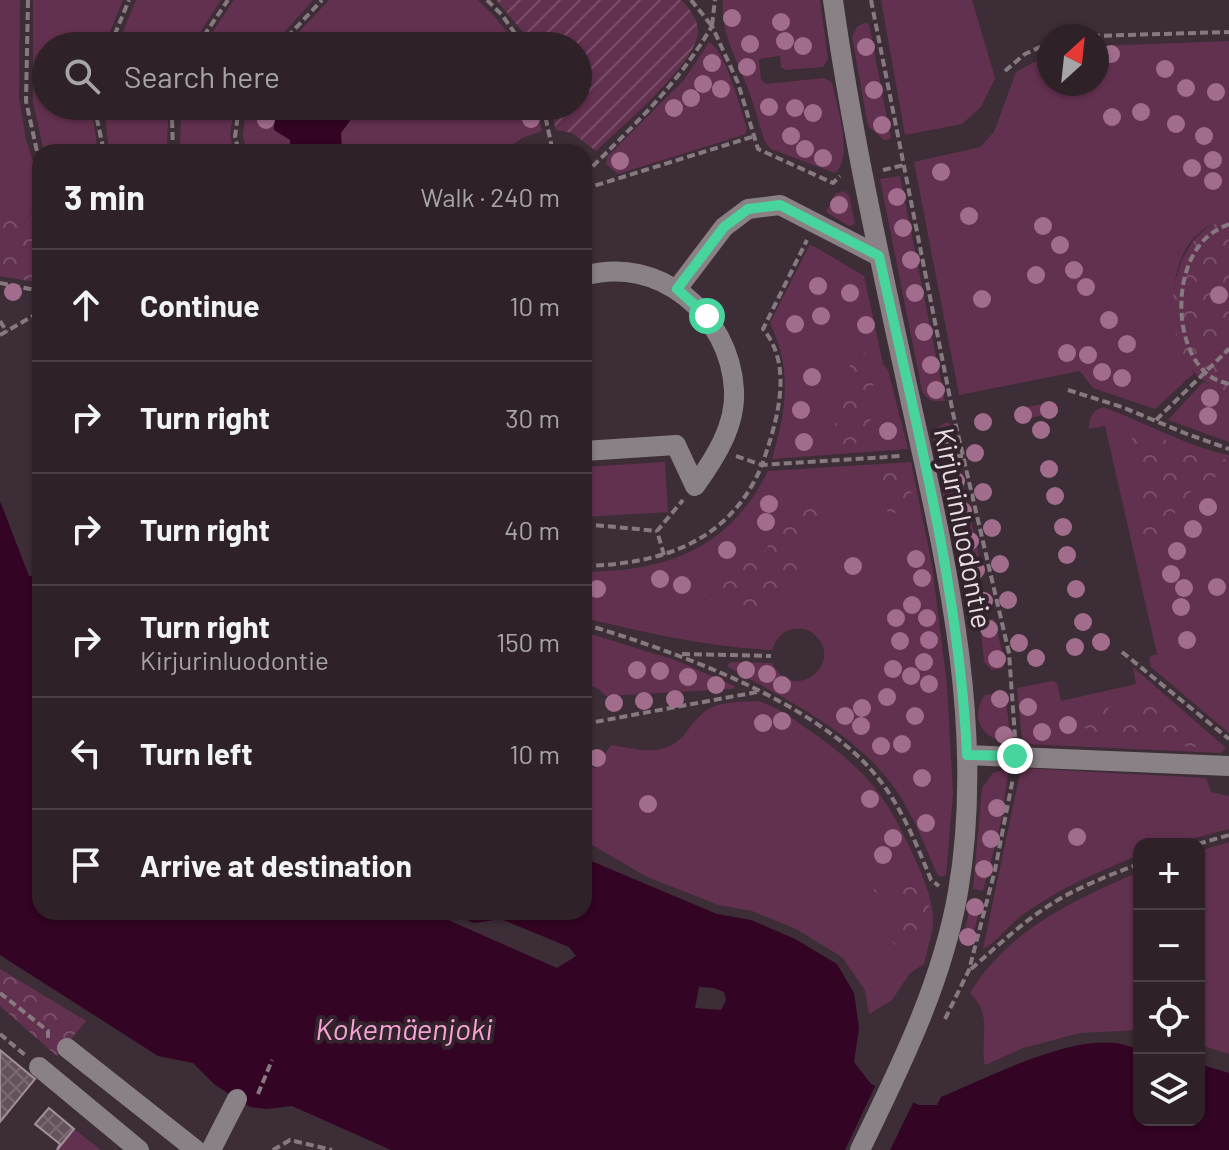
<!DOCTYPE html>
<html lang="en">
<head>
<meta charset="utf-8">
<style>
  :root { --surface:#2e2228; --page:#362a30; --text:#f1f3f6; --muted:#a7a4a8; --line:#493f45 }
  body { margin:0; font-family:Barlow,sans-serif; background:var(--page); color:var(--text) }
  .controls { position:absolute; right:24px; bottom:24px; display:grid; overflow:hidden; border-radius:16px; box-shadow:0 2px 6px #0004 }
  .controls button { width:72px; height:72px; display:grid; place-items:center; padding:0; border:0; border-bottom:2px solid var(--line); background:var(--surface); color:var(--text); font:40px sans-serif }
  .compass { position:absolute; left:1037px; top:24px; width:72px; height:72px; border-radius:50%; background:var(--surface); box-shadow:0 2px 6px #0004; rotate:27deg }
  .stop { position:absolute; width:24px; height:24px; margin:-18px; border:6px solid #47d49d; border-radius:50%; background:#fff }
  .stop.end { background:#47d49d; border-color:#fff; box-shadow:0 2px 8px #0008 }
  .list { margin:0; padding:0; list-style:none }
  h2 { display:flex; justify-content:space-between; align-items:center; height:104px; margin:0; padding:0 32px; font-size:34px }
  h2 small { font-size:26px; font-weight:400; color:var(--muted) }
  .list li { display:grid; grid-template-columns:52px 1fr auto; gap:24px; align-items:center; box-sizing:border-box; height:112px; padding:0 32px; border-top:2px solid var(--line) }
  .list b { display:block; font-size:30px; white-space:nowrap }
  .list p { margin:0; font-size:26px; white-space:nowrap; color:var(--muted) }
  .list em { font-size:26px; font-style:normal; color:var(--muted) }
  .icon { flex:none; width:44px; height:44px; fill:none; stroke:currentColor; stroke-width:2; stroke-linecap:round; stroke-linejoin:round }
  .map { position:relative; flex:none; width:1229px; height:1150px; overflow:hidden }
  .search { position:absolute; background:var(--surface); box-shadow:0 2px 6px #0004; left:32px; top:32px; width:560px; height:88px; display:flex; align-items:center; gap:20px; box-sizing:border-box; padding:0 28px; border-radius:44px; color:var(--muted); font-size:30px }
  .panel { position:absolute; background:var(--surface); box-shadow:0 2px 6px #0004; left:32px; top:144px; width:560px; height:776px; border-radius:24px }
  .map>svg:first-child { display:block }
  .grass { fill:#633150 }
  .forest { fill:url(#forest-crowns) }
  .garden { fill:url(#garden-furrows) }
  .water { fill:#330424; fill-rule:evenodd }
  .pier { fill:#3d2d36 }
  .building { fill:url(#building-cross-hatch); stroke:#a28f9a; stroke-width:2 }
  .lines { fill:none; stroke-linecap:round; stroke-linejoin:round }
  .path { stroke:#867980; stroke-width:4; stroke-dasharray:8 4; stroke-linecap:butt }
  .minor { stroke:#898185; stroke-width:20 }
  .tree { fill:#a26d8d }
  .route { stroke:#47d49d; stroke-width:10 }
  .labels { text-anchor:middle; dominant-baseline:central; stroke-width:8; stroke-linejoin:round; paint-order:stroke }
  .street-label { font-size:28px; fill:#e9dfe4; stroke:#33232c }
  .water-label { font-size:30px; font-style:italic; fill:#f6a3d4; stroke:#33232c }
</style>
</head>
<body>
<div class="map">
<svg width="1229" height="1150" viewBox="0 0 1229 1150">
  <defs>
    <pattern id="forest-crowns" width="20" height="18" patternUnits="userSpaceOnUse" patternTransform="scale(2)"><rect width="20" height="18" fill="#633150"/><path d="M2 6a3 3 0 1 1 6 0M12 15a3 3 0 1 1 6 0" fill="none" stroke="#794e69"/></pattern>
    <pattern id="garden-furrows" width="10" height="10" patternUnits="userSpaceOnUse" patternTransform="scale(2)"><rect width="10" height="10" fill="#633150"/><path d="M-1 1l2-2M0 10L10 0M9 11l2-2" fill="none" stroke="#794e69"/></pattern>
    <pattern id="building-cross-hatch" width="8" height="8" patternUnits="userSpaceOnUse" patternTransform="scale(2)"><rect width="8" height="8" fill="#64525c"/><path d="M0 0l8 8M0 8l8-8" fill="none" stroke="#7a6a73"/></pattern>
  </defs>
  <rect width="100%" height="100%" fill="#3d2d36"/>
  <!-- grass -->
  <g class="grass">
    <path d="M0 0H20L19 98 26 140 40 183V212L32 209 23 227 4 213 7 200 0 185Z"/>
    <path d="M33 0H123L104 46H46V106H91L98 152H44L33 102Z"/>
    <path d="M136 0H221L191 46H117Z"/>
    <path d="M234 0H313L272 46H203Z"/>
    <path d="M329 0H478L495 17 518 46H286Z"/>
    <path d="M723 0H820L828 59 823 67 785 70 781 67 780 56 759 59 761 80 766 84 824 78 832 83C837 106 854 157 835 173L771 149 765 142C759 124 754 105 747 86 736 57 720 33 723 0Z"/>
    <path d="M881 0H972L995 78 981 107 962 124 905 135Z"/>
    <path d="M864 23 869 24 891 139 884 140 868 126 852 37 857 27Z"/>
    <path d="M1229 41V218C1160 235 1165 324 1194 373L1155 409 1093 388 1080 371 959 395 914 162 980 147 994 132 1016 72 1049 54V84H1097V46Z"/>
    <path d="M709 42C726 51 741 110 747 129L746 134 618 174 606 164 607 157 684 80Z"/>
    <path d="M104 106H169L167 141 168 152H109Z"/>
    <path d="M181 106H234L230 136 234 152H180Z"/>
    <path d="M246 106H536L542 131 522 138 502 152H247L243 136Z"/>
    <path d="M900 176 945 401C933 402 929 401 922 391L880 179Z"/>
    <path d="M843 191 849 195 855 224 849 226 826 212 835 194Z"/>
    <path d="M810 244 864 276 883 364 888 370 908 449 772 459C786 410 793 371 770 323Z"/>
    <path d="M1203 382 1229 392V442L1168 420Z"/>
    <path d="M1052 402 1056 404 1058 412 1016 421 1015 413 1018 409Z"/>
    <path d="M1103 407C1145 422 1185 446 1229 455V733L1151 667 1149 657 1157 654 1105 426 1089 429C1089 418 1092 411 1103 407Z"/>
    <path d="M947 422 951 425 956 447 953 451H939L935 449C932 433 932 430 947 422Z"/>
    <path d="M665 462 668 512 584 517V467Z"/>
    <path d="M911 462 932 565 947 685 953 794 946 875 941 877 937 874C926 848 915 820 900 796 861 735 789 701 728 667V664L731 662 772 663C793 705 844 664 816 636 811 630 801 627 793 629 782 631 776 639 772 650 707 647 647 633 584 618V572C668 571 729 549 768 471Z"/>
    <path d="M940 463H956L959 465 980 561H976C956 542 937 490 940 463Z"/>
    <path d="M994 619 1004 659 1003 668 992 670 984 662 980 621Z"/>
    <path d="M584 632 675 660 735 686 732 689 606 696 599 689 584 683Z"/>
    <path d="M1133 667 1226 748 1221 753 1025 744 1022 741 1017 688 1052 681 1057 683 1061 701 1136 684Z"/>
    <path d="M1005 692 1011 743C984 741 968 718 985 695Z"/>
    <path d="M758 701C775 706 791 717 806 728 864 768 885 792 914 857 923 877 931 894 933 915 934 931 927 949 924 964L910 973 892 1000 869 1014 865 990 842 957 796 929 752 911 719 905 647 877 584 840V763L595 768 611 745C626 747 647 753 661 749 685 743 687 726 703 713 716 701 741 702 758 701Z"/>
    <path d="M1009 768 1001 822 983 891 973 889 982 788 993 773Z"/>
    <path d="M1021 768 1206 778 1211 792 1229 796V829L1172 844H1139V855C1097 872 1058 889 1021 916 1008 926 997 942 983 949Z"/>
    <path d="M1229 842V1054L1199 1045V851Z"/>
    <path d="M1139 872V1030L1080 1033 1023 1048 985 1065C979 1037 994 1016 970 993 1008 930 1074 900 1139 872Z"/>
    <path d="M972 899 981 902 973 937 968 947 962 942Z"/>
    <path d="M74 1129 101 1150H57Z"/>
  </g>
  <!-- forest -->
  <g class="forest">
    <path d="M0 185 7 200 4 213 23 227 33 208 40 212V283L0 276Z"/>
    <path d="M1229 218V392C1154 378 1154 236 1229 218Z"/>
    <path d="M869 352 881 372 871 389 879 398C871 416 862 458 834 446 830 444 826 441 822 439L821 433 826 427 838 422 843 410C835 390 846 373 856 355Z"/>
    <path d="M1146 428C1171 446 1199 454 1229 460V474C1205 476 1185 493 1174 515 1169 525 1171 536 1164 545L1155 546 1143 540C1137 519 1141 503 1138 482 1136 466 1132 452 1132 436L1138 429Z"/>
    <path d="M887 470 907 474 912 479 910 491 916 498V509L904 507 899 513 888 512 873 483Z"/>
    <path d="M808 504H814C823 526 813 539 793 547L790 552 795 556H803L808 561 804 581 800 587 790 584 786 579 782 583 785 593 781 600 765 602 759 611H752L745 605C734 607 726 610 718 601 707 600 699 594 696 583L698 578 728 568 742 554 750 553 759 556C772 548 770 532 782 523L781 514 785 509 800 512Z"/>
    <path d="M1149 688 1162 696 1168 707C1182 711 1198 723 1204 736L1196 747H1186L1178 740C1167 750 1159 749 1147 740L1139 745 1132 742 1120 744 1105 734 1094 736 1084 727V719L1095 701 1104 702 1109 707 1106 714 1112 719 1125 714C1128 705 1136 701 1140 692Z"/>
    <path d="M897 880 915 887 929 905C927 923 917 937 917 953L910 957 890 940 896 914 903 908V900L889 895 880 896 874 891 875 886Z"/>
    <path d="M0 969 86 1021 57 1056 0 1006Z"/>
  </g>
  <!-- garden -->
  <path class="garden" d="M496 0H681C689 8 699 20 698 33 695 65 620 128 596 151L572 133 556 130 550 106H578V46H532L529 39Z"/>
  <!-- water -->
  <g class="water">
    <path d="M275 106H361L341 133 342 148 348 152H293L290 149V140L274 130 273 110Z"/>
    <path d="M0 501 29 576 40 575V912H430L557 968 576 956 569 947 501 919 474 923 449 912H584V858L717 914 751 920 795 939 837 964 854 993 859 1028 854 1062 871 1084 919 1105H937L941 1097C987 1078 1065 1037 1115 1043 1123 1044 1131 1047 1139 1049V1120H1199V1064L1229 1073V1150H391L292 1106 266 1109 250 1107 215 1085 193 1063 158 1056 0 955ZM699 987 714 988 724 992 726 1000 721 1010 695 1008Z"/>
  </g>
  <!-- pier -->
  <path class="pier" d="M877 1082 915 1099 890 1150H845Z"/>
  <!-- building -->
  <g class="building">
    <path d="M0 1050 35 1079 0 1122Z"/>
    <path d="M49 1108 74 1129 57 1150 60 1144 35 1124Z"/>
  </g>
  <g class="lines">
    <!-- path -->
    <g class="path">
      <path d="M28 0 26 101 40 165"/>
      <path d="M487 0 502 15 524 46"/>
      <path d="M691 0 712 26"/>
      <path d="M871 0 953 413 1009 653 1015 737"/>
      <path d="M712 25 715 0"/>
      <path d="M1092 36 1229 32"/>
      <path d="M110 46 129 0"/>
      <path d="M197 46 228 0"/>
      <path d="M279 46 322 0"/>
      <path d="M1005 71 1025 54 1049 43"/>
      <path d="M97 106V119L104 152"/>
      <path d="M239 106 235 137 239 152"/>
      <path d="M543 106 553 152"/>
      <path d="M173 152 172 118 175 106"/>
      <path d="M883 170 904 165"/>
      <path d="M584 175C633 126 677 86 712 26L738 83 758 149 833 183 840 176"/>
      <path d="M584 189 755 136"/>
      <path d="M1229 224C1217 229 1207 235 1199 246 1175 277 1175 339 1202 369 1209 378 1219 381 1229 384"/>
      <path d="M0 283 40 291"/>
      <path d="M0 321 7 332"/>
      <path d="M0 335 40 312"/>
      <path d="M1068 390 1122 407 1187 434 1229 449"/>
      <path d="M1156 420 1229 349"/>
      <path d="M736 456 762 465C776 424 795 367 763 329L807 240"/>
      <path d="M945 457 963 456"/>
      <path d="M584 524 657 531"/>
      <path d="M664 555 657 531 683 500"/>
      <path d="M584 566C662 564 730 542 762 465L901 456"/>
      <path d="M584 624C676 652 817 701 878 778 902 808 917 845 931 880L939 886"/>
      <path d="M1122 652 1229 739"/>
      <path d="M682 654 771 656"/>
      <path d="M584 724 757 692"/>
      <path d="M1198 844 1229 835"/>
      <path d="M971 969C993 950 1014 930 1038 913 1068 891 1104 877 1139 864"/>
      <path d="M0 993 48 1031V1039"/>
      <path d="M945 1019 969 970 995 870 1013 778"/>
      <path d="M0 1034 25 1055"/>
      <path d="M258 1094 272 1060"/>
      <path d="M273 1150 290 1140 332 1150"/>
    </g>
    <!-- minor -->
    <g class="minor">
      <path d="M833 0C852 136 882 269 911 403 946 562 986 728 958 892 942 984 900 1067 860 1150"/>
      <path d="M584 276C659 254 730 315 734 390 736 426 715 458 695 486L676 445 584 451"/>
      <path d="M677 289 724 227 748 209 780 205 879 256"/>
      <path d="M967 755 1229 766"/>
      <path d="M67 1048 196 1150"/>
      <path d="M39 1067 139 1150"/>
      <path d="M211 1150 237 1099"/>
    </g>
  </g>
  <!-- trees -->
  <g class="tree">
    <circle cx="732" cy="18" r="9"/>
    <circle cx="781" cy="22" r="9"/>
    <circle cx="785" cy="41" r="9"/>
    <circle cx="750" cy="44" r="9"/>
    <circle cx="803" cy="46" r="9"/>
    <circle cx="866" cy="47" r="9"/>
    <circle cx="1111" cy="54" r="9"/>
    <circle cx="712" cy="63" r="9"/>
    <circle cx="747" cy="67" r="9"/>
    <circle cx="1165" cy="69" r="9"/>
    <circle cx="703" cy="84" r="9"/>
    <circle cx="1186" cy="88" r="9"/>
    <circle cx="721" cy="89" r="9"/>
    <circle cx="874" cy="90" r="9"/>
    <circle cx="1216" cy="92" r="9"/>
    <circle cx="691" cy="98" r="9"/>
    <circle cx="769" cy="107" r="9"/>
    <circle cx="674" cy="108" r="9"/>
    <circle cx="795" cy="108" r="9"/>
    <circle cx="1141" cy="112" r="9"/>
    <circle cx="813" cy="113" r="9"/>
    <circle cx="1112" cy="117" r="9"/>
    <circle cx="531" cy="119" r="9"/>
    <circle cx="266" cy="120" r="9"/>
    <circle cx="1176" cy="124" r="9"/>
    <circle cx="882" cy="125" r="9"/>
    <circle cx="791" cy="136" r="9"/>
    <circle cx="1204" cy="136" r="9"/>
    <circle cx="805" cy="149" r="9"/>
    <circle cx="823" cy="158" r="9"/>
    <circle cx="1213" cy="160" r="9"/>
    <circle cx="620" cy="161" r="9"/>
    <circle cx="1192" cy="168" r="9"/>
    <circle cx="941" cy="172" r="9"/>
    <circle cx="1213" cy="181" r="9"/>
    <circle cx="897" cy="197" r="9"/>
    <circle cx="839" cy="205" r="9"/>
    <circle cx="969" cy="216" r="9"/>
    <circle cx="1043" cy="226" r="9"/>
    <circle cx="903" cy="228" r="9"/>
    <circle cx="1060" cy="245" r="9"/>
    <circle cx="911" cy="260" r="9"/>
    <circle cx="1074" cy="270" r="9"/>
    <circle cx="1036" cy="275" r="9"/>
    <circle cx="818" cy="286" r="9"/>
    <circle cx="1086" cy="287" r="9"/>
    <circle cx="13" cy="292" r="9"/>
    <circle cx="850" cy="293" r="9"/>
    <circle cx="915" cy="293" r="9"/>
    <circle cx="1219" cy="295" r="9"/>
    <circle cx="982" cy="299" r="9"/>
    <circle cx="821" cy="316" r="9"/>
    <circle cx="1109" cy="320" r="9"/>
    <circle cx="795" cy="324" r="9"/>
    <circle cx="866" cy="325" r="9"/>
    <circle cx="924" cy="332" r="9"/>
    <circle cx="1127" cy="344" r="9"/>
    <circle cx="1067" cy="353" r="9"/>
    <circle cx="1088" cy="355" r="9"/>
    <circle cx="931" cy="365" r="9"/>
    <circle cx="1102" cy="372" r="9"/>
    <circle cx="812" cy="377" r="9"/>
    <circle cx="1122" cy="378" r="9"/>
    <circle cx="936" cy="390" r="9"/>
    <circle cx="1210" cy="398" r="9"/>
    <circle cx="801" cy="410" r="9"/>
    <circle cx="1049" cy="410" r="9"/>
    <circle cx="1023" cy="415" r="9"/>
    <circle cx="1208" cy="416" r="9"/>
    <circle cx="983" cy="422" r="9"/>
    <circle cx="1041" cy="430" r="9"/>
    <circle cx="888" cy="431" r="9"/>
    <circle cx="947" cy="440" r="9"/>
    <circle cx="804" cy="442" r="9"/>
    <circle cx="975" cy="453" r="9"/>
    <circle cx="1049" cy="469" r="9"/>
    <circle cx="956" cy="481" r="9"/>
    <circle cx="983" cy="492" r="9"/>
    <circle cx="1055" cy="496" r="9"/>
    <circle cx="769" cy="504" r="9"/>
    <circle cx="1208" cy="507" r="9"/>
    <circle cx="963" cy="511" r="9"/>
    <circle cx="766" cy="522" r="9"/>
    <circle cx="1063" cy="527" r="9"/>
    <circle cx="992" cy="528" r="9"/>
    <circle cx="1193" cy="529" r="9"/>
    <circle cx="970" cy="541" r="9"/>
    <circle cx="727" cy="550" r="9"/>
    <circle cx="1177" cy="551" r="9"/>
    <circle cx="1067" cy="555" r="9"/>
    <circle cx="916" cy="559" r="9"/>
    <circle cx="1000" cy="564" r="9"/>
    <circle cx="853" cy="566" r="9"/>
    <circle cx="976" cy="570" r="9"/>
    <circle cx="1171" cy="574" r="9"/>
    <circle cx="922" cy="578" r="9"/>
    <circle cx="660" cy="579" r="9"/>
    <circle cx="682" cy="585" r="9"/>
    <circle cx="1217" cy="587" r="9"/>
    <circle cx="1184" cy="588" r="9"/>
    <circle cx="597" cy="589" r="9"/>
    <circle cx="1076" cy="589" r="9"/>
    <circle cx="1008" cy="600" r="9"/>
    <circle cx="984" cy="601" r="9"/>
    <circle cx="912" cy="605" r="9"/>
    <circle cx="1181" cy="607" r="9"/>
    <circle cx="896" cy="618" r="9"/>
    <circle cx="927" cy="618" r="9"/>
    <circle cx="1083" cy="622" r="9"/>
    <circle cx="989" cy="629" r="9"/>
    <circle cx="929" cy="640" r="9"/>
    <circle cx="1187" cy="640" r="9"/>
    <circle cx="900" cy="641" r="9"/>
    <circle cx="1101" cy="642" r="9"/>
    <circle cx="1019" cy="643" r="9"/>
    <circle cx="1075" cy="647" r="9"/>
    <circle cx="1036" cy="658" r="9"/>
    <circle cx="997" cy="659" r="9"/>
    <circle cx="924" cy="662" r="9"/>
    <circle cx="893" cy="669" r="9"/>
    <circle cx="637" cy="670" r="9"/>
    <circle cx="746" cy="670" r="9"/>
    <circle cx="660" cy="671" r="9"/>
    <circle cx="767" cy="674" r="9"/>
    <circle cx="911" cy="676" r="9"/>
    <circle cx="688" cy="677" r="9"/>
    <circle cx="929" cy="684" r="9"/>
    <circle cx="716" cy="685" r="9"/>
    <circle cx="782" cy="685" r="9"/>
    <circle cx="887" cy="697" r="9"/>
    <circle cx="675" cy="699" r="9"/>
    <circle cx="1000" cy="699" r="9"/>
    <circle cx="644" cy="701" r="9"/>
    <circle cx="614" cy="703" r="9"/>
    <circle cx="1028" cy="707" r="9"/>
    <circle cx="862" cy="708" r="9"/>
    <circle cx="845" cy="716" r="9"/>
    <circle cx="915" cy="716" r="9"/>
    <circle cx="782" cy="721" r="9"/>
    <circle cx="763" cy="723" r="9"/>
    <circle cx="1068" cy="725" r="9"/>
    <circle cx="861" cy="726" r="9"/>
    <circle cx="1042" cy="732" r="9"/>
    <circle cx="1004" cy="735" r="9"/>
    <circle cx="902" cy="744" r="9"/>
    <circle cx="881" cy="746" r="9"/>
    <circle cx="597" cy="758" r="9"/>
    <circle cx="922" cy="778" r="9"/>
    <circle cx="870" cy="799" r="9"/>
    <circle cx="648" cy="804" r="9"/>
    <circle cx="997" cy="808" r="9"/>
    <circle cx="926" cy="823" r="9"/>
    <circle cx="1077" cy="837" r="9"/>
    <circle cx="893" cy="838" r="9"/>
    <circle cx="991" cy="839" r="9"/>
    <circle cx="883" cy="855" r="9"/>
    <circle cx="984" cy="869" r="9"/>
    <circle cx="975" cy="907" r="9"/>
    <circle cx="968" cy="937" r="9"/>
  </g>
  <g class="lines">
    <!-- route -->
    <path class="route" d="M707 316 677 289 724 227 748 209 780 205 879 256C915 420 959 586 967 755L1015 756"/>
  </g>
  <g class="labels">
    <!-- street labels -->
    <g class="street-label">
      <text transform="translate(964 528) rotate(79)">Kirjurinluodontie</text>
    </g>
    <!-- water labels -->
    <g class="water-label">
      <text x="404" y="1028">Kokemäenjoki</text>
    </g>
  </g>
</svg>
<div class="controls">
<button>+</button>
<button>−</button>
<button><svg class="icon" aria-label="locate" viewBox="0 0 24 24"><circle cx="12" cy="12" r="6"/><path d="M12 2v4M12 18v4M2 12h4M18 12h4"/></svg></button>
<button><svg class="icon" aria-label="layers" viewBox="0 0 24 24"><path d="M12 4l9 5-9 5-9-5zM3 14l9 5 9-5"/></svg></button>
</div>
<svg class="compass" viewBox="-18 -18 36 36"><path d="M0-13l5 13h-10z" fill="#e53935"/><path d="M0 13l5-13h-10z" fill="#a7a4a8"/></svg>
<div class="stop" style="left:707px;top:316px"></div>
<div class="stop end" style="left:1015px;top:756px"></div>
<div class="search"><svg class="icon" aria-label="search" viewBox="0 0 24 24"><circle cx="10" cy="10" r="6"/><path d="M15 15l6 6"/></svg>Search here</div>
<section class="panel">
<h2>3 min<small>Walk · 240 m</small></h2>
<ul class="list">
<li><svg class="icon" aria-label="ahead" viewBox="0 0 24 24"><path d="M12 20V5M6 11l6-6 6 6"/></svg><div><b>Continue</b></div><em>10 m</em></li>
<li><svg class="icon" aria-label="right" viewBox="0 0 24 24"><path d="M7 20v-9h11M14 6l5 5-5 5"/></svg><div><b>Turn right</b></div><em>30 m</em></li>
<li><svg class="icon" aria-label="right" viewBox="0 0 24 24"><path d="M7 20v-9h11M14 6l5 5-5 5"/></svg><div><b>Turn right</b></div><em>40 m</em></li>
<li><svg class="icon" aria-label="right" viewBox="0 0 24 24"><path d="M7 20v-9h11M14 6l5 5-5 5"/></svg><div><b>Turn right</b><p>Kirjurinluodontie</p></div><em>150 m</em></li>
<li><svg class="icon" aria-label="left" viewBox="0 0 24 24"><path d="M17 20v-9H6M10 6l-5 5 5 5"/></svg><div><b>Turn left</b></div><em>10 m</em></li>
<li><svg class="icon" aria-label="arrive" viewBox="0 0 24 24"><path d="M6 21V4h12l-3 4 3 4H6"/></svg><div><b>Arrive at destination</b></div></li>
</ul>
</section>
</div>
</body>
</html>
